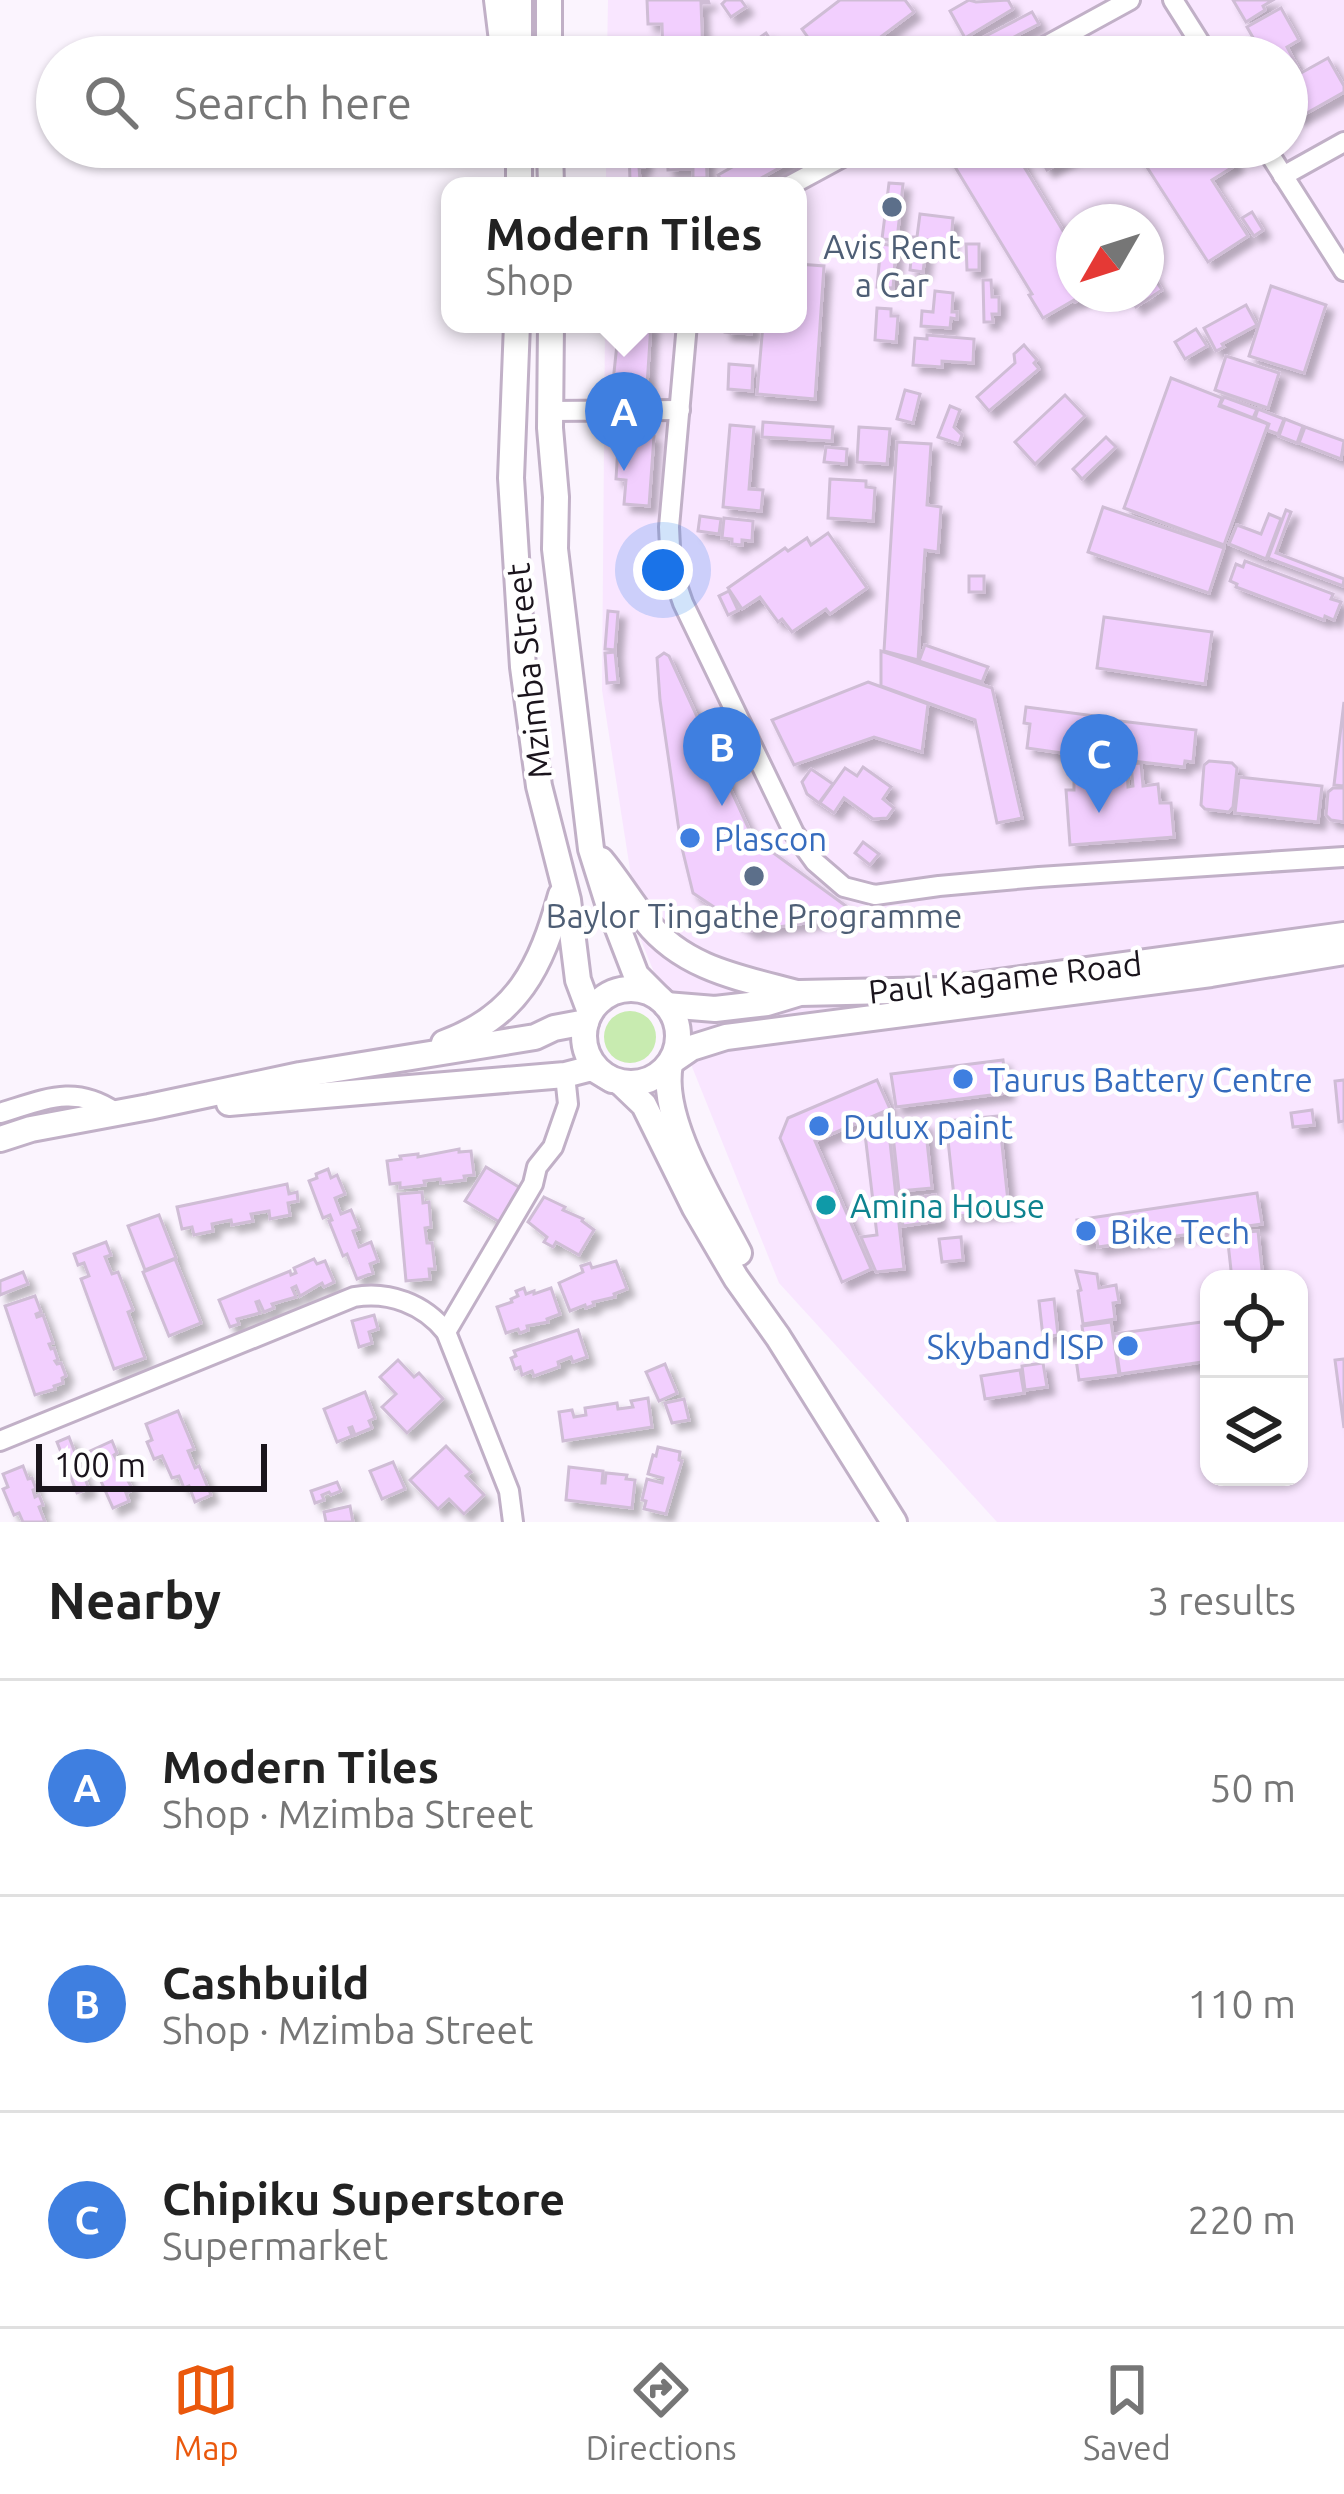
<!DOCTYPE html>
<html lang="en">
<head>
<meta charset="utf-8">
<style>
  :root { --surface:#fff; --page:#f6f6f6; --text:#222; --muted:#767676; --line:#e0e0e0; --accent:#ea580c }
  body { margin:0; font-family:Ubuntu,sans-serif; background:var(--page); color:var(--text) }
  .controls { position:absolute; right:36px; bottom:36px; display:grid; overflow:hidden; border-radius:24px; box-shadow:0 3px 9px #0004 }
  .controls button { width:108px; height:108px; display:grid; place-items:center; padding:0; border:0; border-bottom:3px solid var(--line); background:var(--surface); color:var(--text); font:60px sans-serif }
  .compass { position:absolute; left:1056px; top:204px; width:108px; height:108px; border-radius:50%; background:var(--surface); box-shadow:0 3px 9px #0004; rotate:231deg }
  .scale { position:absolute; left:36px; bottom:30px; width:231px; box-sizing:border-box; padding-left:12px; border:6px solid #1a141c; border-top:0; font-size:33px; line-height:42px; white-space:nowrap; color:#1a141c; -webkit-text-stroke:9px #fff; paint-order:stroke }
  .you { position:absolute; left:663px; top:570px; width:42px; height:42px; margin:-30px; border:9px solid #fff; border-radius:50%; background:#1a73e8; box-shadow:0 0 0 18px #1a73e833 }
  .badge { display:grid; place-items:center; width:78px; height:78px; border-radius:50%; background:var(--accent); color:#fff; font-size:39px; font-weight:700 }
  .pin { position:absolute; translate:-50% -99px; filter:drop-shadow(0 3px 6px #0008) }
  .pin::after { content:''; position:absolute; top:63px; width:42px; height:36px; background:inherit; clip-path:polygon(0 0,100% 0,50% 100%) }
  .popup { position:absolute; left:441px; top:177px; width:366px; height:156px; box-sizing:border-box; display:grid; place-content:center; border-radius:24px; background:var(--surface); filter:drop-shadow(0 3px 9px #0005); font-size:39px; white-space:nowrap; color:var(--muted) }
  .popup b { font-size:45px; color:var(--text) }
  .popup::after { content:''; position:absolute; left:50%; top:100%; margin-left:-24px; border:24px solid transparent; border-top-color:var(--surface) }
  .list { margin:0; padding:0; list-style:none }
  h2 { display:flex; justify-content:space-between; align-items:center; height:156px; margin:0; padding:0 48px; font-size:51px }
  h2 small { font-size:39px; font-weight:400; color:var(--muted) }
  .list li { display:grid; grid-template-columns:78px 1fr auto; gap:36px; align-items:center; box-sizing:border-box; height:216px; padding:0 48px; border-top:3px solid var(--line) }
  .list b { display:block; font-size:45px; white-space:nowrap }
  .list p { margin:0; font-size:39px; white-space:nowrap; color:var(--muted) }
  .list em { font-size:39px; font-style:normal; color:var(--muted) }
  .icon { flex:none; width:66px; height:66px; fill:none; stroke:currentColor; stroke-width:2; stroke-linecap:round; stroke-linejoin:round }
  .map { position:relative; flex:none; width:1344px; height:1522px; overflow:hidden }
  .search { position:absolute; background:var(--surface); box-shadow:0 3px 9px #0004; left:36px; right:36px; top:36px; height:132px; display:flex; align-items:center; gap:30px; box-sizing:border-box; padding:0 42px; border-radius:66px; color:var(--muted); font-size:45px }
  .sheet { height:804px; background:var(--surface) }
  nav { display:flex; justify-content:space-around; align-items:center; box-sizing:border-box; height:168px; border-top:3px solid var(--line); background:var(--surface); font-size:33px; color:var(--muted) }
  nav a { display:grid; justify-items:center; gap:6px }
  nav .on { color:var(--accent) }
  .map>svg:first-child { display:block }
  .built { fill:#f9e6ff; fill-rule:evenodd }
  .green { fill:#c8ebb0 }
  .building { fill:#f2cffe; stroke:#cfbdd5; stroke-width:3; filter:url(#shadow) }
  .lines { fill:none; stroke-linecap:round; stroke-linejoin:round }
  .street-casing { stroke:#c1b0c7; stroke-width:24 }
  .secondary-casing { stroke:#c1b0c7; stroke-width:30 }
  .street { stroke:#fff; stroke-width:18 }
  .secondary { stroke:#fff; stroke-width:24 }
  .service-dot { fill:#5c6f8a; stroke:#fff; stroke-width:4.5 }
  .shop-dot { fill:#3f7fe0; stroke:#fff; stroke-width:4.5 }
  .culture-dot { fill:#0f9aa8; stroke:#fff; stroke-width:4.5 }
  .labels { text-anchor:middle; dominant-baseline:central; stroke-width:9; stroke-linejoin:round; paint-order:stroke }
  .service-label { font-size:33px; fill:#4e5e75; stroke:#fff }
  .street-label { font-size:33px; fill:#1a141c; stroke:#fff }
  .shop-label { font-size:33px; fill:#366cbe; stroke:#fff; text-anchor:start }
  .culture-label { font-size:33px; fill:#0d838f; stroke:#fff; text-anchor:start }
</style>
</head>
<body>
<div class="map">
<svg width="1344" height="1522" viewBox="0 0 1344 1522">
  <defs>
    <filter id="shadow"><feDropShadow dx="7" dy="7" stdDeviation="3" flood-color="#0004"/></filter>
  </defs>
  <rect width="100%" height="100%" fill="#fbf4fe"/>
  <!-- built -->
  <path class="built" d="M608 0H1344V1522H997L779 1283 641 940 602 690 605 324H798V186H606V147H1287V57H607ZM1074 222H1146V294H1074ZM1209 1279H1299V1477H1209Z"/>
  <!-- green -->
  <circle class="green" cx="630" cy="1037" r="26"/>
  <!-- building -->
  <g class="building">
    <path d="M647 0H708L709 3H701L703 57H663L662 24H648Z"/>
    <path d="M741 0 746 7 731 17 722 4 726 0Z"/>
    <path d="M840 0H905L914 12 854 57H822L802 29Z"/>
    <path d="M969 0 976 2 1008 0 1013 9 965 38 950 11Z"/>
    <path d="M1233 0H1273L1263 6 1265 10 1246 22Z"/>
    <path d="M1281 8 1299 40 1287 47 1301 73 1328 58 1344 86V92L1298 118 1287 98V57H1264L1247 27Z"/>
    <path d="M1032 12 1039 24 987 51 980 39Z"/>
    <path d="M766 33 772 42 774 40 786 57H749L752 55 746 47Z"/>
    <path d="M938 40 947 57H913L912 54Z"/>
    <path d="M629 147H643L644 167H639L640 181H630Z"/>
    <path d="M667 147H706L707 178H693V169L668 170Z"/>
    <path d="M768 147H790L797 158 747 186H719L718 184 722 182 718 175Z"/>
    <path d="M943 147H1012L1074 249V294H1083L1085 297 1075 302 1074 300 1043 318 1029 295 1032 294Z"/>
    <path d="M1034 147H1066L1072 156 1047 170Z"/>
    <path d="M1134 147H1225L1236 165 1212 180 1248 236 1208 262Z"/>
    <path d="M889 183 903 184 897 240 882 239Z"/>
    <path d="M1252 212 1263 230 1254 236 1242 218Z"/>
    <path d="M920 214 953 218 951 243 927 240 923 272 910 270 913 237H917Z"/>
    <path d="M881 244 896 246 893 288 877 287Z"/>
    <path d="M966 244H979V270H967Z"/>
    <path d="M798 264 824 266 815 399 757 394 763 324H798Z"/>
    <path d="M1153 276 1162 290 1136 307 1127 294H1146V281Z"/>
    <path d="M983 280H991L992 297H999V314H992L993 322H984Z"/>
    <path d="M1271 286 1326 305 1304 373 1249 356Z"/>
    <path d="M935 291 953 293 952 312H957V319L951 318 950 328 921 326 922 311 933 312Z"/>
    <path d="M1246 305 1257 325 1222 344 1224 347 1216 351 1204 328Z"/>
    <path d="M877 308 891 309V316H898L896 342 875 340Z"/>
    <path d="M624 324H651L647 386 613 382 617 344 622 345Z"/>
    <path d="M725 324H752L751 334 725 332Z"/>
    <path d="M1196 329 1207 346 1185 359 1175 342Z"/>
    <path d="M927 335 974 339 973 363 942 361V367L913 365 915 338 927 339Z"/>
    <path d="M1024 345 1037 360 1034 363 1039 369 989 411 977 397 1015 363 1014 354Z"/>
    <path d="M1226 356 1279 373 1268 408 1215 390Z"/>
    <path d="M729 364 753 366 752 391 728 389Z"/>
    <path d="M1171 378 1222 398 1219 406 1268 424 1224 545 1124 508Z"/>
    <path d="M905 390 920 394 913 423 897 419Z"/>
    <path d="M1065 395 1085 416 1035 464 1015 442Z"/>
    <path d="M1224 397 1257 409 1253 418 1220 405Z"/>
    <path d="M950 406 960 410 954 427 962 435 959 444 938 437Z"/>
    <path d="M1258 409 1284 419 1278 434 1267 430 1269 424 1255 418Z"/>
    <path d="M1285 419 1303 426 1297 443 1279 436Z"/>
    <path d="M763 422 833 427 832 441 762 437Z"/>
    <path d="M730 425 754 427 749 489 763 490 761 511 723 507Z"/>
    <path d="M859 427 890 429 887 464 857 462Z"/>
    <path d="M1305 427 1344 441 1341 459 1299 443Z"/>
    <path d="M629 434 654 436 649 506 624 504 626 480 616 479 618 446H628Z"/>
    <path d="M1106 437 1116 447 1082 479 1073 469Z"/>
    <path d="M897 442 931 444 927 505 941 507 938 552 925 550 918 660 884 651Z"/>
    <path d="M826 447 847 449 846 464 824 462Z"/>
    <path d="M830 479 866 481V487L875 488 873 521 828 518Z"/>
    <path d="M1103 507 1224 548 1209 593 1088 552Z"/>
    <path d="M1286 510 1291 512 1276 553 1344 579 1343 586 1268 558Z"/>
    <path d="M1269 514 1281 519 1266 559 1229 544 1237 525 1261 534Z"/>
    <path d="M700 516 721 519 719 534 698 531Z"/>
    <path d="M724 518 753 521 752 541 742 540V545L732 544V539L722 538Z"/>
    <path d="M828 533 867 588 830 614 826 609 792 632 782 619 778 622 760 597 742 609 728 588 785 548 788 551 807 538 811 545Z"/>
    <path d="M1245 561 1333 594 1331 599 1341 602 1334 620 1325 616 1324 620 1236 587 1237 584 1230 581 1236 564 1243 567Z"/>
    <rect x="969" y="576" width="15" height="16"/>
    <path d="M729 591 738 610 728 615 719 596Z"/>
    <path d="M608 611 618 612 615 650 605 649Z"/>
    <path d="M1104 617 1212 632 1205 684 1097 668Z"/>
    <path d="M925 645 988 667 982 682 919 661Z"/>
    <path d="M881 651 992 688 1022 818 997 823 975 720 881 686Z"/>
    <path d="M615 652 618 682 607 683 605 653Z"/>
    <path d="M664 653 669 656 753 838 850 909 849 917 750 931 693 893 681 844 660 700 657 658Z"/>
    <path d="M868 682 928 704 922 752 874 737 794 765 772 720Z"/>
    <path d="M1344 702V786L1334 785Z"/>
    <path d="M1026 707 1103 717 1097 758 1027 748 1030 724 1024 723Z"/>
    <path d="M1120 721 1196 730 1193 762 1185 761 1184 767 1115 759 1117 740 1111 739 1113 726 1119 727Z"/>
    <path d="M1209 761 1232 763 1237 768 1233 807 1229 812 1205 809 1201 805 1204 765Z"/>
    <path d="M1141 763 1143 786 1158 784 1160 803H1171L1174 837 1070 845 1066 790H1074V782L1090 781 1089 769 1112 767 1113 771 1127 769 1128 787 1133 786 1131 764Z"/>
    <path d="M863 767 891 787 883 799 894 808 887 818 873 819 844 798 834 813 820 803 845 768 857 776Z"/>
    <path d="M811 769 833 784 819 803 807 794 802 782Z"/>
    <path d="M1239 777 1322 786 1318 822 1235 813Z"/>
    <path d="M1333 788H1344V822L1331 820 1326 815 1328 792Z"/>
    <path d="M863 842 879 854 870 865 855 853Z"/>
    <path d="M1003 1060 1007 1093 896 1107 891 1074Z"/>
    <path d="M877 1080 890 1109 815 1141 871 1269 842 1282 780 1138 788 1118Z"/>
    <path d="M1344 1080V1121L1339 1122 1335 1081Z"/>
    <path d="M1312 1110 1314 1125 1293 1127 1291 1113Z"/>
    <path d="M881 1115 885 1124H888L904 1269 876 1272 861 1237 877 1235 865 1134 859 1124Z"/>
    <path d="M999 1116 1009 1211 956 1216 946 1121Z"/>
    <path d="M925 1123 932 1188 899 1191 892 1126Z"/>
    <path d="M459 1149V1152L471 1151 474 1175 464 1176 465 1180 441 1183 440 1179 424 1181 425 1185 400 1188V1183L390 1184 387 1161 401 1159 400 1156 418 1154V1157Z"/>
    <path d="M486 1167 522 1189 501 1223 465 1201Z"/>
    <path d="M328 1169 331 1178 337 1175 345 1194 335 1198 341 1214 351 1210 359 1229 353 1231 359 1247 371 1242 378 1261 370 1264 373 1273 357 1279 347 1254 343 1256 329 1221 332 1220 330 1215 323 1218 309 1181 317 1178 316 1174Z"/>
    <path d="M287 1184 289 1194 297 1192 298 1201 288 1203 290 1215 270 1219 269 1211 251 1214 253 1221 232 1225 231 1220 212 1224 213 1231 194 1235 192 1227 182 1229 177 1207Z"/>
    <path d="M422 1192 423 1203 429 1202 431 1227 425 1228 427 1243H432L435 1269H429L430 1279 406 1281 398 1194Z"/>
    <path d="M1257 1193 1262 1224 1098 1247 1097 1241 1081 1243 1077 1220Z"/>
    <path d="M935 1195 939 1221 903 1226 899 1200Z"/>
    <path d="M544 1197 565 1207 563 1210 583 1219 582 1221 594 1230 579 1255 556 1242 553 1247 544 1242 547 1237 528 1222Z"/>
    <path d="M159 1215 176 1258 145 1270 128 1226Z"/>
    <path d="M1258 1231 1263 1279H1232L1227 1234Z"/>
    <path d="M961 1237 963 1260 942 1262 939 1239Z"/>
    <path d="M106 1242 111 1255 105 1257 112 1274 118 1272 133 1310 128 1312 145 1358 114 1369 81 1279 89 1276 84 1263 78 1265 74 1254Z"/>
    <path d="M175 1259 201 1323 169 1336 143 1272Z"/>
    <path d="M314 1259 317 1264 325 1261 334 1282 324 1287 322 1283 300 1296 296 1286 292 1288 296 1297 272 1304 274 1308 264 1312 259 1301 256 1302 260 1313 237 1319 239 1324 230 1327 219 1300 290 1271 291 1275 296 1273 294 1268Z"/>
    <path d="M616 1261 627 1289 614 1294 615 1297 593 1302 594 1305 586 1308 585 1305 570 1311 559 1283 583 1272 581 1266 590 1263 592 1268Z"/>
    <path d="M1076 1271 1097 1274 1099 1288 1116 1285 1119 1302 1113 1303 1115 1319 1083 1324 1078 1291 1081 1290Z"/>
    <path d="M23 1272 28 1284 0 1295V1281Z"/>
    <path d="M524 1288 526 1294 534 1291V1294L551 1288 560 1314 547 1319 548 1322 527 1326 528 1330 520 1333 518 1329 506 1333 497 1307 512 1302 511 1299 518 1296 516 1291Z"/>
    <path d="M35 1296 41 1312 36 1314 37 1317 43 1315 53 1343 49 1344 51 1349 54 1348 58 1360 55 1361 57 1364 61 1363 66 1376 62 1378 63 1383 54 1386 55 1389 35 1395 5 1306Z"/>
    <path d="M1054 1299 1058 1335 1043 1337 1039 1301Z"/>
    <path d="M374 1315 378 1329 369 1332 372 1343 359 1347 352 1321Z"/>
    <path d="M1209 1321V1361L1120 1374 1114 1334Z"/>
    <path d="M1111 1322 1119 1375 1079 1380 1076 1359 1086 1358 1082 1326Z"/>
    <path d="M578 1330 587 1357 573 1362 571 1357 558 1362 559 1367 534 1376 532 1371 522 1375 520 1367 515 1369 511 1358 516 1356 514 1351Z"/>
    <path d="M1344 1359V1428L1335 1360Z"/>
    <path d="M398 1360 414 1377 419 1373 443 1399 407 1433 382 1407 396 1394 380 1377Z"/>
    <path d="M1043 1363 1047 1387 1025 1390 1022 1366Z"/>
    <path d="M665 1364 677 1393 659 1401 646 1372Z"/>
    <path d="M1020 1370 1024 1393 985 1399 981 1376Z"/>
    <path d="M365 1392 375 1418 369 1421 372 1428 355 1435 352 1427 349 1428 352 1436 337 1442 324 1409Z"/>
    <path d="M648 1398 652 1427 563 1441 559 1412 572 1410 574 1417 586 1415 585 1408 617 1403 618 1409 633 1407 631 1401Z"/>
    <path d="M684 1399 689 1420 672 1423 665 1403Z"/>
    <path d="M178 1411 194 1449 188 1451 195 1468 199 1466 211 1495 195 1502 189 1486 184 1488 179 1476 172 1478 162 1456 154 1459 147 1442 152 1440 146 1424Z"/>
    <path d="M69 1437 89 1489 77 1493 57 1442Z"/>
    <path d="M112 1441 117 1453 114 1455 133 1490 126 1493 129 1501 113 1508 88 1452Z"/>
    <path d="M446 1446 471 1472 466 1476 484 1495 464 1514 449 1499 438 1509 410 1480Z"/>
    <path d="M658 1447 680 1452 679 1460 682 1461 666 1514 644 1509 646 1501 642 1500 647 1479 662 1483 663 1478 648 1474 653 1455 656 1456Z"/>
    <path d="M393 1462 405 1489 382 1499 370 1471Z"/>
    <path d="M23 1466 28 1479 32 1478 36 1489 33 1490 35 1497 39 1495 43 1505 39 1507 45 1522H23L19 1513 14 1515 3 1489 8 1487 3 1474Z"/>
    <path d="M569 1467 603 1471 602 1483H605L606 1473 627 1475 626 1479 635 1480 632 1508 566 1500Z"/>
    <path d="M337 1482 341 1491 331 1495 329 1492 322 1495 324 1500 315 1503 311 1491Z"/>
    <path d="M350 1506 353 1522H326L324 1512Z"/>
  </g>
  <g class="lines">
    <!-- street casing -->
    <g class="street-casing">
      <g id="street">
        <path d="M1173 0 1209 57"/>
        <path d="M1026 57 1130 0"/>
        <path d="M1265 147 1344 271"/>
        <path d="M1283 176 1344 142"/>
        <path d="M789 186 861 147"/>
        <path d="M687 324 669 527 671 568 683 603 794 833 815 862 844 887 875 895 939 886 1039 877 1344 857"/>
        <path d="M550 411 680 410"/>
        <path d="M0 1113C44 1100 74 1084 115 1112"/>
        <path d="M446 1332 533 1184 537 1167 553 1147 568 1104 565 1075"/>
        <path d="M0 1441 354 1297C389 1291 424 1304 446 1332L509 1491 513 1522"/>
      </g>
    </g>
    <!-- secondary casing -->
    <g class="secondary-casing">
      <g id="secondary">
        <path d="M497 0 504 57"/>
        <path d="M519 0V57"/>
        <path d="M549 0V57"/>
        <path d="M519 147V186"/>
        <path d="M550 147 551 186"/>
        <path d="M517 324 511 478 523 667 539 786 568 900 578 980 590 1012"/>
        <path d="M551 324 550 428 556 497 555 549 591 849 607 900 636 975 659 998"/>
        <path d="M601 860C617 879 630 901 646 921 684 969 741 978 797 993"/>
        <circle cx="631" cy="1036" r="47"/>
        <path d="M666 1005 715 1009 767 1003 800 993 939 990 1344 935"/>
        <path d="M444 1043C518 1016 541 967 561 895"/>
        <path d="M672 1061 691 1048 726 1037 1211 974 1344 952"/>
        <path d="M670 1064C659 1120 713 1203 739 1253"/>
        <path d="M621 1083 644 1105 695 1208 736 1278 778 1337 894 1522"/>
        <path d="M229 1103 565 1075 592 1068 612 1080"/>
        <path d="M0 1139 31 1129 149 1107 300 1075 535 1037 554 1028 586 1022"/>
      </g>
    </g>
    <!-- street -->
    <use href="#street" class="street"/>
    <!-- secondary -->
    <use href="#secondary" class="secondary"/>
  </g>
  <!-- markers -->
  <g class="service-dot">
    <circle cx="892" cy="207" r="12"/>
    <circle cx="754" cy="876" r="12"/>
  </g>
  <g class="shop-dot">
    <circle cx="690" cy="838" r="12"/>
    <circle cx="963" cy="1079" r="12"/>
    <circle cx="819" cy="1126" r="12"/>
    <circle cx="1086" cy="1231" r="12"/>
    <circle cx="1128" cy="1346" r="12"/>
  </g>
  <circle class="culture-dot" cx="826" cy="1205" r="12"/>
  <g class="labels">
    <!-- service labels -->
    <g class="service-label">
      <text x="892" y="246">Avis Rent<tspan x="892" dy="38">a Car</tspan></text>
      <text x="754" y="915">Baylor Tingathe Programme</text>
    </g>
    <!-- street labels -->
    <g class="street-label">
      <text transform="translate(528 671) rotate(-96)">Mzimba Street</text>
      <text transform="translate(1005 977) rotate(-6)">Paul Kagame Road</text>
    </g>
    <!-- shop labels -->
    <g class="shop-label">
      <text x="714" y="838">Plascon</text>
      <text x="987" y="1079">Taurus Battery Centre</text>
      <text x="843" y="1126">Dulux paint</text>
      <text x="1110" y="1231">Bike Tech</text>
      <text x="1104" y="1346" text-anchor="end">Skyband ISP</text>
    </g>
    <!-- culture labels -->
    <g class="culture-label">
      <text x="850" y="1205">Amina House</text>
    </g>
  </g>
</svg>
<div class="controls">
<button><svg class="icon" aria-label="locate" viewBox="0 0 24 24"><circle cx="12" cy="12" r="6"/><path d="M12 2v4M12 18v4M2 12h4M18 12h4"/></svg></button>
<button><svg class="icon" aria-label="layers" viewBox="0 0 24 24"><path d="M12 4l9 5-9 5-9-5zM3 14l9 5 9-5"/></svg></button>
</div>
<svg class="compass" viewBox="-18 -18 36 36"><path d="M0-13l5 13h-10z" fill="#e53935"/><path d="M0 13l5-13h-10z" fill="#767676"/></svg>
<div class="scale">100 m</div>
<div class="you"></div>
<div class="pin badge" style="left:624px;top:471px;background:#3f7fe0">A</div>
<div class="popup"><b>Modern Tiles</b>Shop</div>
<div class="pin badge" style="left:722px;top:806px;background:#3f7fe0">B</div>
<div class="pin badge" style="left:1099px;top:813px;background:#3f7fe0">C</div>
<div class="search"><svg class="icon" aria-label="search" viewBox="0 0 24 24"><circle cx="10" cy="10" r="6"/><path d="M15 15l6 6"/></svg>Search here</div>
</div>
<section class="sheet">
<h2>Nearby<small>3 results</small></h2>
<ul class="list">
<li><span class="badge" style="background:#3f7fe0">A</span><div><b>Modern Tiles</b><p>Shop · Mzimba Street</p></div><em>50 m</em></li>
<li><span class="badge" style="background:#3f7fe0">B</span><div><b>Cashbuild</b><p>Shop · Mzimba Street</p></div><em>110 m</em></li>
<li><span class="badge" style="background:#3f7fe0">C</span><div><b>Chipiku Superstore</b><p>Supermarket</p></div><em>220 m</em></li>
</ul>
</section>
<nav>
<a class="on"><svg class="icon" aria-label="map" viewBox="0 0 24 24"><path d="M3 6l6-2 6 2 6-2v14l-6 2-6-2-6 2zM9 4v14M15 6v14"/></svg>Map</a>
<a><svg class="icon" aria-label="directions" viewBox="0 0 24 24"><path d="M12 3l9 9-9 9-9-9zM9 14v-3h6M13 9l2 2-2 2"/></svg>Directions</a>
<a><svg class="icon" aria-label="saved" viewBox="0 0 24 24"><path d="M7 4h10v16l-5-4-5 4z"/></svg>Saved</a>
</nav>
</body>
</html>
